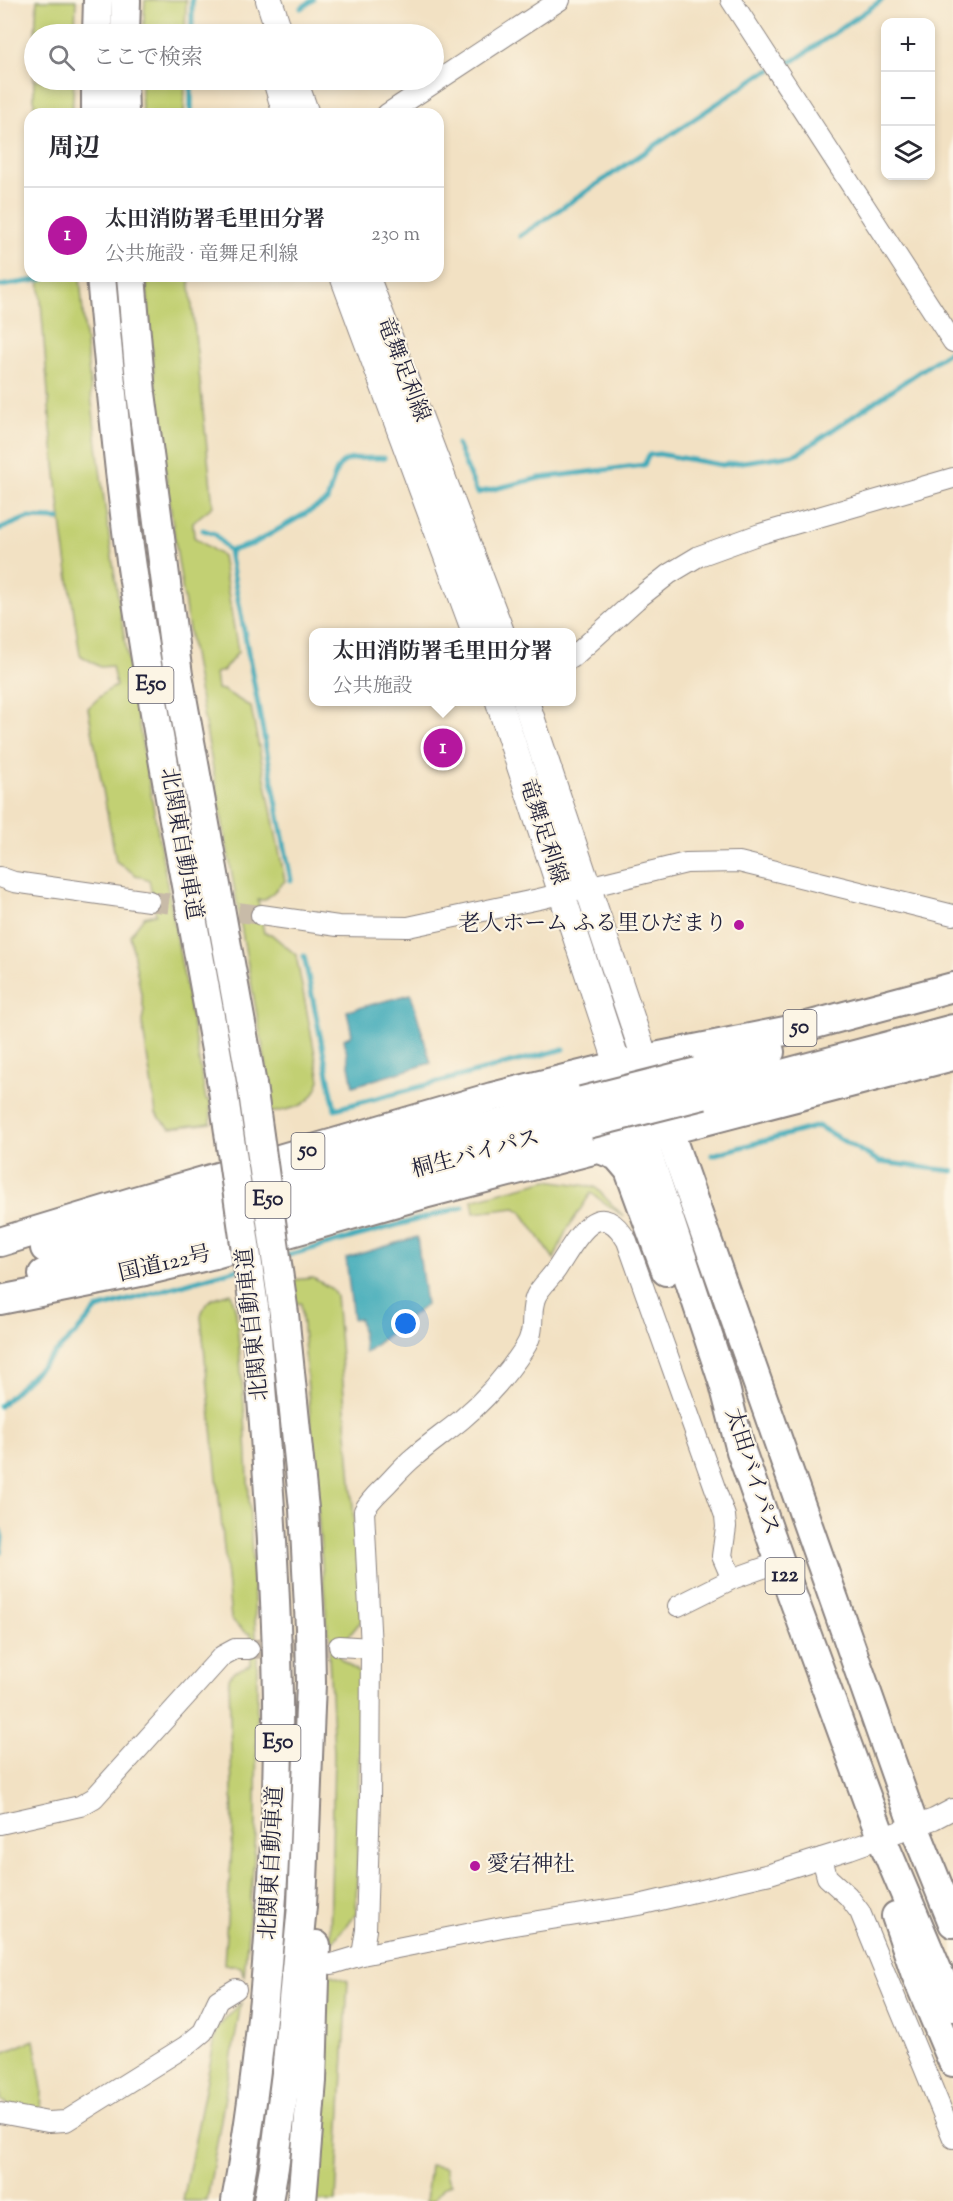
<!DOCTYPE html>
<html lang="ja">
<head>
<meta charset="utf-8">
<style>
  :root { --surface:#fff; --page:#f7f7f7; --text:#2b2b33; --muted:#7c7c81; --line:#e1e1e2; --accent:#b5179e }
  body { margin:0; font-family:"Sorts Mill Goudy","Noto Serif JP",serif; background:var(--page); color:var(--text) }
  .controls { position:absolute; right:18px; top:18px; display:grid; overflow:hidden; border-radius:12px; box-shadow:0 3px 9px #0003 }
  .controls button { width:54px; height:54px; display:grid; place-items:center; padding:0; border:0; border-bottom:2px solid var(--line); background:var(--surface); color:var(--text); font:30px sans-serif }
  .you { position:absolute; left:406px; top:1324px; width:21px; height:21px; margin:-15px; border:4px solid #fff; border-radius:50%; background:#1a73e8; box-shadow:0 0 0 9px #1a73e833 }
  .badge { display:grid; place-items:center; width:39px; height:39px; border-radius:50%; background:var(--accent); color:#fff; font-size:20px; font-weight:700 }
  .pin { position:absolute; translate:-50% -50%; border:3px solid #fff; box-shadow:0 2px 6px #0006 }
  .popup { position:absolute; left:309px; top:628px; width:267px; height:78px; box-sizing:border-box; display:grid; place-content:center; border-radius:12px; background:var(--surface); filter:drop-shadow(0 2px 4px #0005); font-size:20px; white-space:nowrap; color:var(--muted) }
  .popup b { font-size:22px; color:var(--text) }
  .popup::after { content:''; position:absolute; left:50%; top:100%; margin-left:-12px; border:12px solid transparent; border-top-color:var(--surface) }
  .list { margin:0; padding:0; list-style:none }
  h2 { display:flex; justify-content:space-between; align-items:center; height:78px; margin:0; padding:0 24px; font-size:26px }
  h2 small { font-size:20px; font-weight:400; color:var(--muted) }
  .list li { display:grid; grid-template-columns:39px 1fr auto; gap:18px; align-items:center; box-sizing:border-box; height:96px; padding:0 24px; border-top:2px solid var(--line) }
  .list b { display:block; font-size:22px; white-space:nowrap }
  .list p { margin:0; font-size:20px; white-space:nowrap; color:var(--muted) }
  .list em { font-size:20px; font-style:normal; color:var(--muted) }
  .icon { flex:none; width:33px; height:33px; fill:none; stroke:currentColor; stroke-width:2; stroke-linecap:round; stroke-linejoin:round }
  .map { position:relative; flex:none; width:953px; height:2201px; overflow:hidden }
  .search { position:absolute; background:var(--surface); box-shadow:0 3px 9px #0003; left:24px; top:24px; width:420px; height:66px; display:flex; align-items:center; gap:15px; box-sizing:border-box; padding:0 21px; border-radius:33px; color:var(--muted); font-size:22px }
  .panel { position:absolute; background:var(--surface); box-shadow:0 3px 9px #0003; left:24px; top:108px; width:420px; height:174px; border-radius:18px }
  .map>svg:first-child { display:block }
  .green { fill:#c2d073; stroke:#727957; stroke-width:1.5 }
  .water { fill:#3aa9b8; stroke:#2e667a; stroke-width:1.5 }
  .lines { fill:none; stroke-linecap:round; stroke-linejoin:round }
  .stream { stroke:#3aa9b8; stroke-width:5 }
  .minor-tunnel { stroke:#c8bba8; stroke-width:20; stroke-dasharray:20 10; stroke-linecap:butt }
  .minor-casing { stroke:#8a827f; stroke-width:22 }
  .major-casing { stroke:#8a827f; stroke-width:28 }
  .highway-casing { stroke:#8a827f; stroke-width:32 }
  .minor { stroke:#fff; stroke-width:20 }
  .major { stroke:#fff; stroke-width:26 }
  .highway { stroke:#fff; stroke-width:28 }
  .highway-bridge-casing { stroke:#8a827f; stroke-width:32; stroke-linecap:butt }
  .highway-bridge { stroke:#fff; stroke-width:28 }
  .poi-dot { fill:#b5179e; stroke:#fcf5e5; stroke-width:2 }
  .labels { text-anchor:middle; dominant-baseline:central; stroke-width:4.5; stroke-linejoin:round; paint-order:stroke }
  .shield { fill:#fcf5e5; stroke:#63616e; stroke-width:1.5 }
  .shield-label { font-size:21px; font-weight:bold; fill:#22223b }
  .street-label { font-size:22px; fill:#22223b; stroke:#fcf5e5 }
  .poi-label { font-size:22px; fill:#22223b; stroke:#fcf5e5; text-anchor:end }
</style>
</head>
<body>
<div class="map">
<svg width="953" height="2201" viewBox="0 0 953 2201">
  <rect width="100%" height="100%" fill="#fcf5e5"/>
  <filter id="ink" filterUnits="userSpaceOnUse"><feTurbulence type="fractalNoise" baseFrequency=".0167" numOctaves="2"/><feDisplacementMap in="SourceGraphic" scale="12" xChannelSelector="R" yChannelSelector="G"/><feConvolveMatrix kernelMatrix="1 2 1 2 8 2 1 2 1" color-interpolation-filters="sRGB"/></filter>
  <filter id="wash" filterUnits="userSpaceOnUse"><feTurbulence type="fractalNoise" baseFrequency=".008" numOctaves="4" result="noise"/><feDisplacementMap in="SourceGraphic" scale="24" xChannelSelector="R" yChannelSelector="G"/><feGaussianBlur stdDeviation="1.35" result="paint"/><feColorMatrix in="noise" values="0 0 0 0 0 0 0 0 0 0 0 0 0 0 0 0 0 1.4 0 .05"/><feComposite in="paint" operator="in"/></filter>
  <g filter="url(#wash)">
    <rect width="100%" height="100%" fill="#f2e1c3"/>
    <!-- green -->
    <g class="green">
      <path d="M37 0H76L75 34H35Z"/>
      <path d="M145 0H186L185 34H143Z"/>
      <path d="M34 73V80H74L72 114H34Z"/>
      <path d="M141 80H185L184 114H142Z"/>
      <path d="M39 276H80C101 553 158 827 206 1100H210L211 1123 170 1128 156 1114 142 1022 144 1010 130 935 144 917 156 914 149 880 136 875 116 861 88 708 105 692 116 686 112 666 100 667 80 655 63 538 50 419Z"/>
      <path d="M146 276H189L213 506 193 522 194 537 222 556 238 652 223 671 215 673 217 689 223 690 251 707 285 881 265 900H258L264 933 271 934 296 955 320 1080C312 1107 296 1108 270 1113L264 1089 270 1088C248 970 227 852 207 735 180 583 156 430 146 276Z"/>
      <path d="M547 1180 595 1187 624 1217 591 1193 566 1231 554 1259 521 1211 515 1208 474 1213 472 1200Z"/>
      <path d="M313 1278 332 1289 336 1295 362 1620 347 1638 338 1639 339 1657 361 1674 356 1914 334 1940H330L334 1753 328 1638 301 1303 294 1304 292 1280Z"/>
      <path d="M231 1293 236 1312 245 1417 257 1658 256 1835 244 1977 241 1967 224 1964 233 1829 229 1678 234 1672 251 1664V1634L245 1632 231 1619 201 1317C204 1299 215 1297 231 1293Z"/>
      <path d="M328 1974 348 1981 336 2201H316Z"/>
      <path d="M241 2003 207 2201H183L217 2028Z"/>
      <path d="M34 2040 42 2089 41 2114 18 2110 0 2101V2054Z"/>
      <path d="M430 2165 445 2168 448 2180 451 2184 443 2188 433 2201H426Z"/>
    </g>
    <!-- water -->
    <g class="water">
      <path d="M411 994 431 1063 353 1086 344 1039 352 1035 347 1011Z"/>
      <path d="M417 1237 426 1305 365 1353 360 1319H353L346 1258Z"/>
    </g>
    <g class="lines">
      <!-- stream -->
      <g class="stream">
        <path d="M301 8 313 0"/>
        <path d="M192 34V0"/>
        <path d="M780 66 795 60 882 0"/>
        <path d="M191 114V80"/>
        <path d="M520 236 761 74 771 70"/>
        <path d="M0 286 43 279"/>
        <path d="M457 444 477 493 540 478 644 465 649 455 659 454 722 465 792 455 800 452 953 349"/>
        <path d="M0 529 27 518 59 519"/>
        <path d="M203 530 215 534 229 551 291 880"/>
        <path d="M229 551 253 544 327 501C340 457 336 458 384 458"/>
        <path d="M304 956 335 1109 564 1049"/>
        <path d="M712 1155 818 1126 880 1162 953 1171"/>
        <path d="M285 1256 463 1207"/>
        <path d="M0 1406 78 1331 97 1309 241 1268"/>
        <path d="M0 1530 2 1538 0 1552"/>
      </g>
    </g>
  </g>
  <g filter="url(#ink)">
    <g class="lines">
      <!-- minor-tunnel -->
      <g class="minor-tunnel">
        <path d="M149 901 261 915"/>
        <path d="M249 1649 339 1646"/>
      </g>
      <!-- minor casing -->
      <g class="minor-casing">
        <g id="minor">
          <path d="M731 0 953 342"/>
          <path d="M387 114 560 0"/>
          <path d="M572 658 636 600 669 574 699 556 760 534 953 478"/>
          <path d="M0 877 14 882 149 901"/>
          <path d="M261 915 338 926 408 927 539 899 686 863 739 862 953 915"/>
          <path d="M678 1606 732 1579 780 1562"/>
          <path d="M339 1646 371 1648"/>
          <path d="M0 1824 80 1806 94 1798 222 1656 235 1649H249"/>
          <path d="M822 1858 827 1877 848 1896 860 1912 953 2138"/>
          <path d="M362 1955 366 1930 370 1799 371 1648 364 1511C369 1501 377 1494 385 1486 394 1477 403 1466 414 1457 429 1444 445 1433 461 1420 486 1399 506 1376 524 1349 538 1328 528 1314 536 1296 541 1286 552 1277 558 1267 575 1242 598 1191 627 1241L725 1516 726 1527 722 1556 732 1579"/>
          <path d="M332 1964 362 1955 502 1927 639 1905 770 1874 850 1849 934 1819 953 1809"/>
          <path d="M0 2113 48 2122 66 2121 186 2046 203 2032 218 2000 236 1989"/>
        </g>
      </g>
      <!-- major casing -->
      <g class="major-casing">
        <g id="major">
          <path d="M269 0 280 34"/>
          <path d="M276 80 286 114"/>
          <path d="M294 80 306 114"/>
          <path d="M343 276 475 632"/>
          <path d="M366 276 501 632"/>
          <path d="M499 702 618 1065"/>
          <path d="M526 702 645 1059"/>
        </g>
      </g>
      <!-- highway casing -->
      <g class="highway-casing">
        <g id="highway">
          <path d="M97 34 98 0"/>
          <path d="M125 34 126 0"/>
          <path d="M123 80 124 114"/>
          <path d="M96 114V80"/>
          <path d="M101 276C109 366 117 456 129 546 154 728 192 909 223 1090"/>
          <path d="M131 276 141 393 178 675 252 1085"/>
          <path d="M618 1065 724 1384 741 1451 780 1562 881 1837 953 2007"/>
          <path d="M697 1072 770 1052"/>
          <path d="M703 1095 953 1029"/>
          <path d="M662 1112 914 1826 953 1923"/>
          <path d="M597 1148 617 1156 629 1170 666 1271"/>
          <path d="M0 1242 135 1201 492 1097 645 1059 800 1028 953 987"/>
          <path d="M45 1248 582 1101"/>
          <path d="M43 1274 588 1124"/>
          <path d="M0 1300 145 1271 211 1255 424 1194 953 1056"/>
          <path d="M896 1916 915 1972 953 2062"/>
          <path d="M236 2201C249 2134 257 2067 264 1999 273 1899 279 1799 278 1699 276 1571 266 1442 255 1314"/>
          <path d="M268 2201 274 2167 286 2073 302 1906 311 1683 310 1628 304 1509 284 1314"/>
          <path d="M302 2201 312 2081 316 1945"/>
        </g>
      </g>
      <!-- minor -->
      <use href="#minor" class="minor"/>
      <!-- major -->
      <use href="#major" class="major"/>
      <!-- highway -->
      <use href="#highway" class="highway"/>
      <!-- highway-bridge casing -->
      <g class="highway-bridge-casing">
        <g id="highway-bridge">
          <path d="M252 1085 284 1314"/>
          <path d="M223 1090 255 1314"/>
          <path d="M582 1101 697 1072"/>
          <path d="M588 1124 703 1095"/>
        </g>
      </g>
      <!-- highway-bridge -->
      <use href="#highway-bridge" class="highway-bridge"/>
    </g>
  </g>
  <!-- markers -->
  <g class="poi-dot">
    <circle cx="739" cy="925" r="6"/>
    <circle cx="475" cy="1866" r="6"/>
  </g>
  <g class="labels">
    <!-- shield labels -->
    <g class="shield">
      <rect x="128.5" y="667" width="45" height="36" rx="4.5"/>
      <rect x="783.5" y="1010" width="33" height="36" rx="4.5"/>
      <rect x="291.5" y="1133" width="33" height="36" rx="4.5"/>
      <rect x="245.5" y="1182" width="45" height="36" rx="4.5"/>
      <rect x="765.5" y="1558" width="39" height="36" rx="4.5"/>
      <rect x="255.5" y="1725" width="45" height="36" rx="4.5"/>
    </g>
    <g class="shield-label">
      <text x="151" y="685">E50</text>
      <text x="800" y="1028">50</text>
      <text x="308" y="1151">50</text>
      <text x="268" y="1200">E50</text>
      <text x="785" y="1576">122</text>
      <text x="278" y="1743">E50</text>
    </g>
    <!-- street labels -->
    <g class="street-label">
      <text transform="translate(402 370) rotate(69)">竜舞足利線</text>
      <text transform="translate(542 832) rotate(72)">竜舞足利線</text>
      <text transform="translate(180 844) rotate(80)">北関東自動車道</text>
      <text transform="translate(476 1155) rotate(-15)">桐生バイパス</text>
      <text transform="translate(165 1265) rotate(-13)">国道122号</text>
      <text transform="translate(254 1324) rotate(-96)">北関東自動車道</text>
      <text transform="translate(751 1472) rotate(72)">太田バイパス</text>
      <text transform="translate(273 1863) rotate(-87)">北関東自動車道</text>
    </g>
    <!-- poi labels -->
    <g class="poi-label">
      <text x="727" y="925">老人ホーム ふる里ひだまり</text>
      <text x="487" y="1866" text-anchor="start">愛宕神社</text>
    </g>
  </g>
</svg>
<div class="controls">
<button>+</button>
<button>−</button>
<button><svg class="icon" aria-label="layers" viewBox="0 0 24 24"><path d="M12 4l9 5-9 5-9-5zM3 14l9 5 9-5"/></svg></button>
</div>
<div class="you"></div>
<div class="pin badge" style="left:443px;top:748px">1</div>
<div class="popup"><b>太田消防署毛里田分署</b>公共施設</div>
<div class="search"><svg class="icon" aria-label="search" viewBox="0 0 24 24"><circle cx="10" cy="10" r="6"/><path d="M15 15l6 6"/></svg>ここで検索</div>
<section class="panel">
<h2>周辺<small></small></h2>
<ul class="list">
<li><span class="badge">1</span><div><b>太田消防署毛里田分署</b><p>公共施設 · 竜舞足利線</p></div><em>230 m</em></li>
</ul>
</section>
</div>
</body>
</html>
